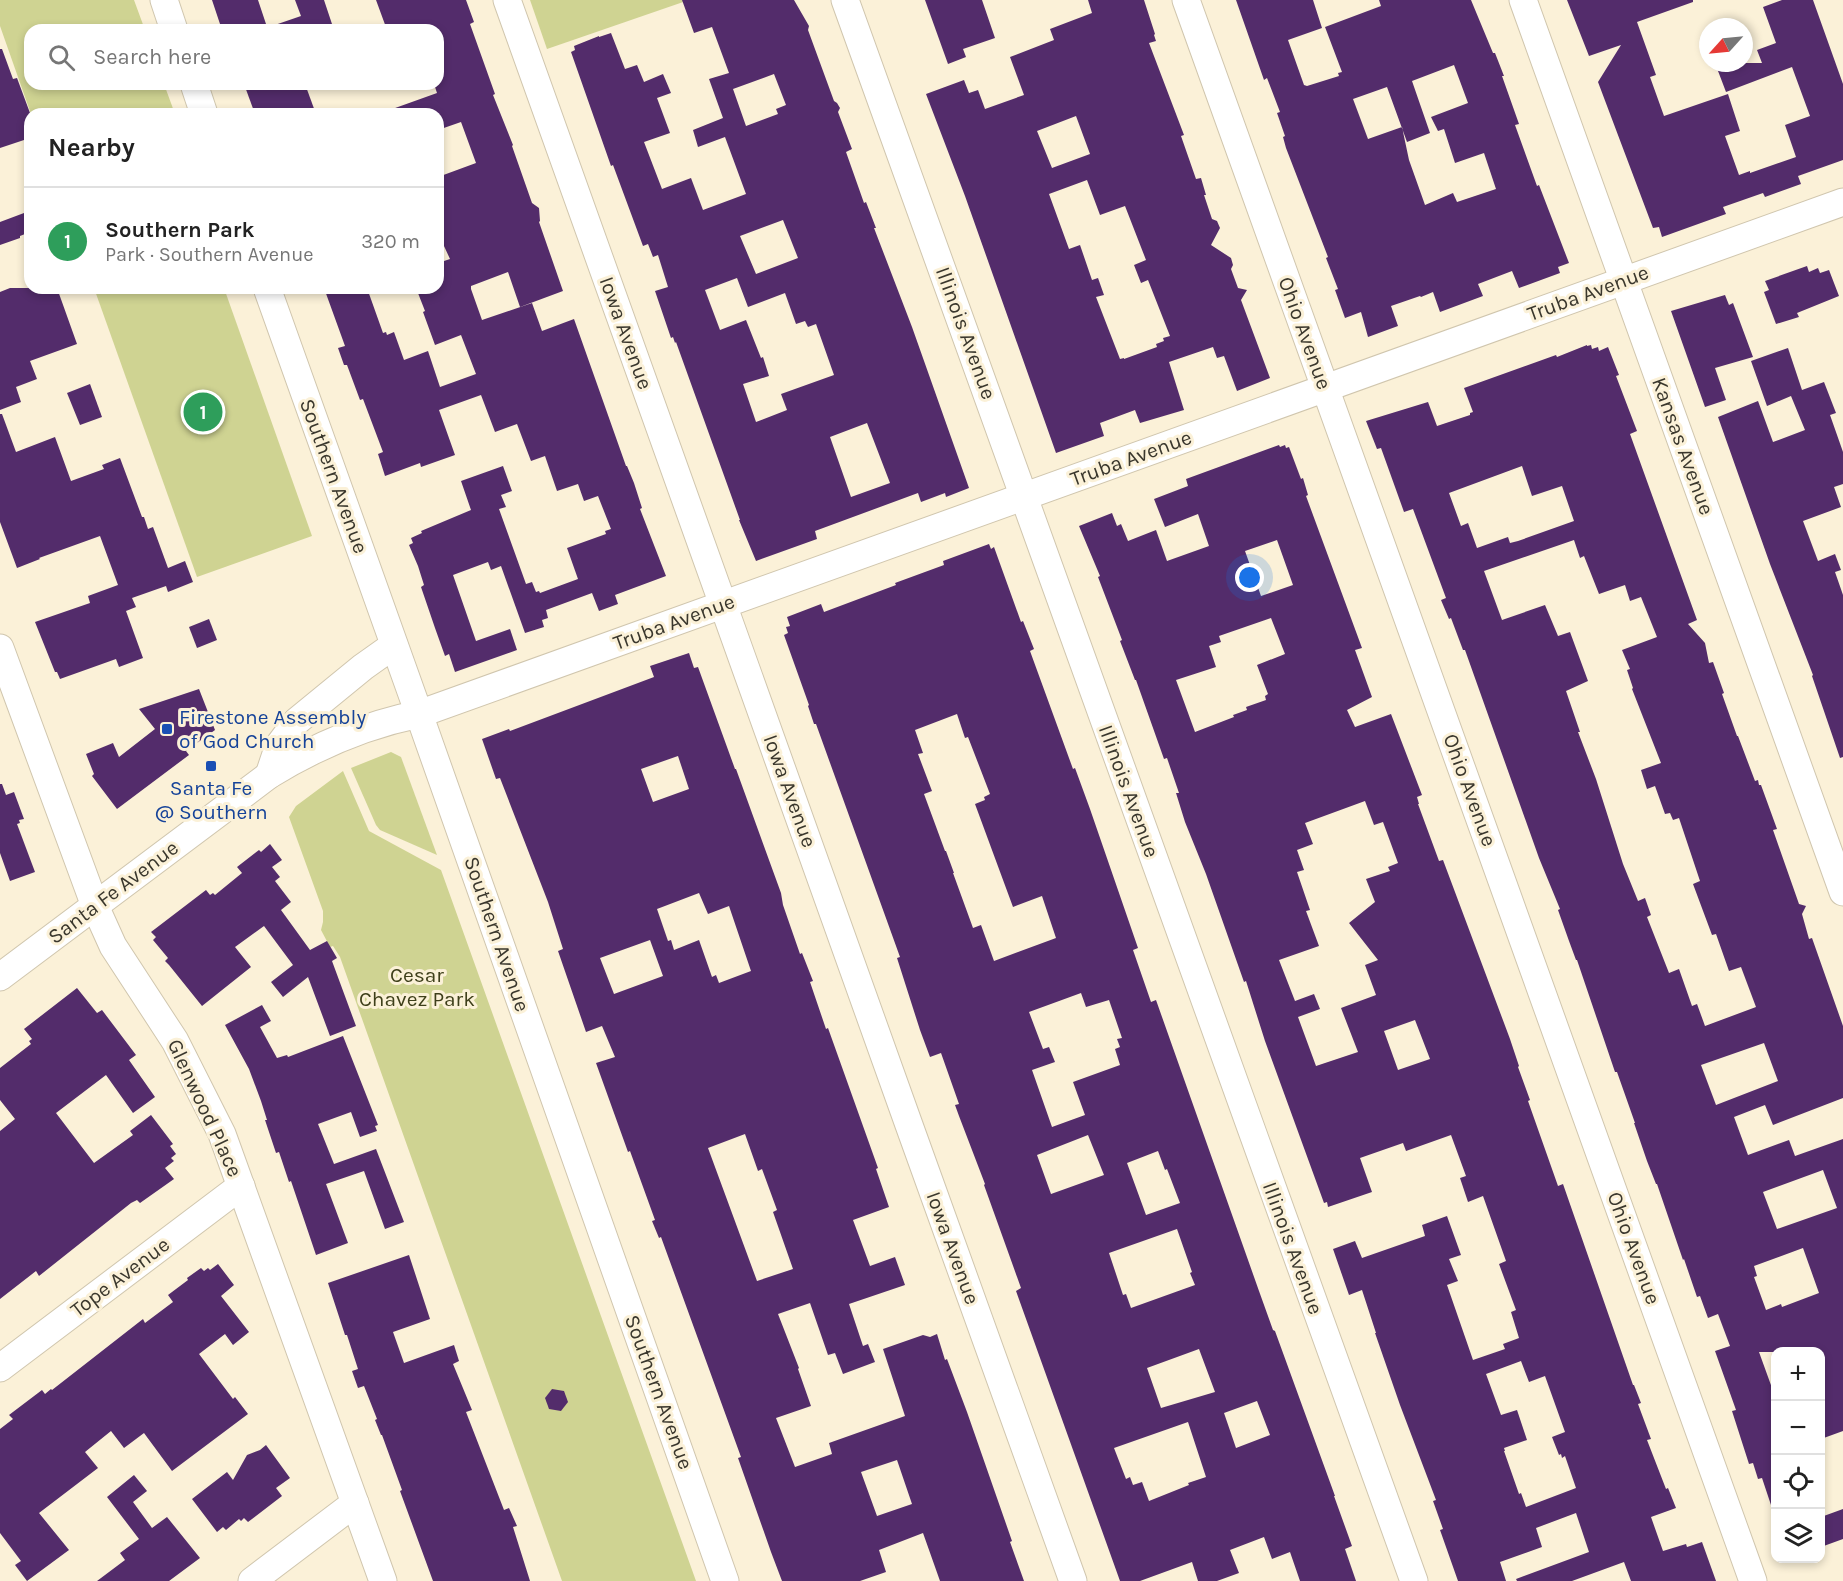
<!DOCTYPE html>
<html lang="en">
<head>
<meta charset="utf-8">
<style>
  :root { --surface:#fff; --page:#f6f6f6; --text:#222; --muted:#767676; --line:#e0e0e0; --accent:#2563eb }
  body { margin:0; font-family:Karla,sans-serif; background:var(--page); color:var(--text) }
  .controls { position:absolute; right:18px; bottom:18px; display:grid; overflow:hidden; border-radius:12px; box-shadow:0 3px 9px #0003 }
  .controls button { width:54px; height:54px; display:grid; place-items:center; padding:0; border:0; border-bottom:2px solid var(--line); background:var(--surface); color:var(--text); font:30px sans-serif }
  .compass { position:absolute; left:1699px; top:18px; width:54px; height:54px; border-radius:50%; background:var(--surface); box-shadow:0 3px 9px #0003; rotate:243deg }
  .you { position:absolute; left:1250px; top:578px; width:21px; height:21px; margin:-15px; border:4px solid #fff; border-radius:50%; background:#1a73e8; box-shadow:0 0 0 9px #1a73e833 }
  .badge { display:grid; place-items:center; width:39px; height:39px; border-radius:50%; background:var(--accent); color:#fff; font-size:20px; font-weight:700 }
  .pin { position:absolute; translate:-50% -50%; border:3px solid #fff; box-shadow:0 2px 6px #0006 }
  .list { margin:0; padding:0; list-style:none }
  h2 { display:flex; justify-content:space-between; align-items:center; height:78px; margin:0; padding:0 24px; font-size:26px }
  h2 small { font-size:20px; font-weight:400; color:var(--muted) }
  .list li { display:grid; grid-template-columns:39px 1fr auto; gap:18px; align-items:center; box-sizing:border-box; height:108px; padding:0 24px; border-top:2px solid var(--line) }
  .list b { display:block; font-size:22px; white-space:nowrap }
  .list p { margin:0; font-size:20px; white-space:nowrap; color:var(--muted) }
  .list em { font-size:20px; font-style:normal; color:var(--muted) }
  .icon { flex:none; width:33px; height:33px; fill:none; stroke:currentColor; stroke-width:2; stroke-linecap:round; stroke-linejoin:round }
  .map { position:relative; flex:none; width:1843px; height:1581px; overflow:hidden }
  .search { position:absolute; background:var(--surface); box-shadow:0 3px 9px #0003; left:24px; top:24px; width:420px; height:66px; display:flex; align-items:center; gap:15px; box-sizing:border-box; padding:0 21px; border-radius:18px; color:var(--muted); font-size:22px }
  .panel { position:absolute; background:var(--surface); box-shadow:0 3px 9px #0003; left:24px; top:108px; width:420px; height:186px; border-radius:18px }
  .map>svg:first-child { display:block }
  .green { fill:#cfd392 }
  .building { fill:#532c6b; fill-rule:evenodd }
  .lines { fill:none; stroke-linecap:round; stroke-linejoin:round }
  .minor-casing { stroke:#d0c6ae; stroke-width:29 }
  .minor { stroke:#fff; stroke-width:27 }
  .transit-dot { fill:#1a4fb4; stroke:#fbf1d8; stroke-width:2 }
  .labels { text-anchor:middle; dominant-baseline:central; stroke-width:6; stroke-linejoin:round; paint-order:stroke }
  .street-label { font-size:21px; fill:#3a372d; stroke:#fbf1d8 }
  .transit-label { font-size:21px; fill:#164399; stroke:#fbf1d8; text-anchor:start }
  .park-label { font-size:21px; fill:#3e3f1a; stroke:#fbf1d8 }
</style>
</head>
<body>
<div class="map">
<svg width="1843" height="1581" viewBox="0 0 1843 1581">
  <rect width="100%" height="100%" fill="#fbf1d8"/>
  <!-- green -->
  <g class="green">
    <path d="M0 0H134L145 30H30V84H164L175 114H31L0 26Z"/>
    <path d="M530 0H689L547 49Z"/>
    <path d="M94 288H224L312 536 197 577Z"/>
    <path d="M391 752 401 757 437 855 380 830 376 825 351 768Z"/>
    <path d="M343 771 369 831 441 870 696 1581H562L340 957 333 946 330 947 321 930 323 922V911L289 817 296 806Z"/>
  </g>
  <!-- building -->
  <g class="building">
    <path d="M212 0H258L266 24 248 30H222Z"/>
    <path d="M295 0H324L334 30H269V27L301 16Z"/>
    <path d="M376 0H466L474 22 470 24 495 94 493 95 513 145 512 146 532 203 539 208 540 221 539 222 563 291 520 307 508 272 471 286V289L482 320 532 303 542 331 574 319 626 466H627L634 483 642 508 640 509 666 576 615 595 618 604 599 611 592 593 546 610 548 618 542 620 544 627 525 633 501 566 491 570 488 562 453 575 476 641 510 629 517 650 455 672 449 654 445 656 435 628 421 587 424 585 418 566 409 545 413 543 411 538 422 533 421 531 471 510 461 481 503 466 512 491 501 495 506 507 499 509 526 584 532 582 536 592 539 591 540 593 578 579 567 548 606 534 605 531 611 529 598 496 584 501 578 484 557 491 545 456 531 461 517 424 495 432 481 395 439 410 455 455 421 467 420 463 385 476 378 454 383 452 363 399 360 400 347 365H344L338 348 345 346 324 288H367L383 333 386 332 387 335 394 332 404 360 428 351 440 387 476 374 461 335 435 345 423 312 425 311 416 288H438V263L450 259 438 233V220L443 218 438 204V177L476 163 461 122 438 130V114H385L384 112 437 93 434 84H438V30H387Z"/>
    <path d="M682 0H794L809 26 808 30 834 101 837 103 840 108 838 112 852 149 846 152 864 203 866 202 876 228H874L912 327 969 488 946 497 945 493 921 502 918 493 815 531 817 539 756 561 739 520H740L676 342 675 343 673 337 671 338 655 291 668 287 658 255 653 257 648 244 643 246 613 165 611 166 571 52 575 50 574 46 599 36V37L611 33 625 69 637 65 644 82 663 74 671 93 657 98 670 133 644 142 662 189 691 178 703 210 746 194 725 137 698 147 693 130 723 118 709 79 729 73 712 27 694 33ZM774 74 786 105 776 109 778 114 746 126 733 89ZM783 220 798 258 756 274 740 236ZM737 278 748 307 785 293 796 324 805 321 808 327 816 324 834 375 781 394 787 410 756 422 743 384 769 376 763 357 761 358 746 320 720 330 705 290ZM867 423 890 483 851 497 830 437Z"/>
    <path d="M925 0H982L995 38 963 49 966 57 948 64Z"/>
    <path d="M1088 0H1144L1155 34 1154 35 1156 41 1149 43 1184 135 1181 136 1196 179 1201 178 1206 195H1204L1212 219 1217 221 1220 228 1211 245 1231 258 1233 265 1231 269 1238 288 1247 290 1241 300 1270 378 1237 391 1224 356 1217 358 1213 347 1169 362 1184 410 1140 423 1135 410 1100 423 1104 436 1056 453 965 196 926 94 964 80 969 93 978 90 985 109 1024 95 1010 57 1054 40 1050 29 1092 13ZM1076 116 1090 154 1052 168 1037 131ZM1087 180 1100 215 1125 206 1146 260 1134 265 1141 283 1148 280 1170 336 1163 338 1164 341 1156 344 1157 347 1124 359V358L1120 359 1096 297 1104 295 1098 278 1092 280 1080 245 1069 249 1049 194Z"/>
    <path d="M1236 0H1313L1322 28 1288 40 1304 85 1307 86 1339 76 1338 73 1342 72 1325 27 1381 6 1379 0H1471L1493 53H1495L1504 76H1502L1519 124 1515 125 1537 186 1539 185 1569 263 1558 267 1560 273 1519 288 1512 271 1478 284 1483 296 1440 312 1433 292 1421 297 1420 296 1391 306 1398 326 1368 337 1361 312 1345 318 1335 290 1338 289 1326 258 1328 257 1286 148 1283 137 1285 136 1277 113 1280 112 1267 78 1264 80ZM1454 65 1468 103 1431 117 1438 131 1444 129 1455 163 1484 153 1496 189 1457 202 1453 193 1425 205 1409 160 1402 127 1368 139 1353 99 1387 87 1407 142 1430 133 1412 81Z"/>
    <path d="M1567 0H1693V2L1637 22 1656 75 1650 77 1664 116 1728 94 1740 131 1725 136 1739 175 1750 171V173L1796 157 1785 125 1810 116 1792 67 1726 92 1715 63H1762L1757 50 1776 43 1763 7 1782 0H1813L1843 84V160L1798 176 1801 184 1765 197 1763 193 1723 207 1726 214 1662 237 1659 227 1653 228 1598 82 1621 45 1589 56Z"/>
    <path d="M0 49H2L13 79 17 78 30 113V138L0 148Z"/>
    <path d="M244 84H305L316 114H255Z"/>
    <path d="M24 213 30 232 20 236V238L0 245V222Z"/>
    <path d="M1807 266 1809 272 1818 268 1820 273 1829 270 1839 296 1797 313 1799 317 1776 324 1764 292 1769 290 1765 281Z"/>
    <path d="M10 288H57L77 344 30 361 37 379 16 387 21 402 0 410V292Z"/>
    <path d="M1725 295 1729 305 1733 303 1753 357 1715 368 1726 400 1705 407 1671 311Z"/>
    <path d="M1587 345V346L1591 345 1592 349 1598 347 1599 351 1608 347 1619 375 1616 376 1637 431 1630 434 1697 620 1688 624 1705 643 1709 663 1713 662 1724 693 1722 694 1737 736H1738L1755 781 1758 780 1759 785H1761L1777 829 1773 830 1799 904 1806 906 1802 914 1809 939 1812 938 1843 1026V1098L1773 1125 1765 1105 1734 1117 1748 1155 1789 1140 1795 1156 1843 1139V1431L1821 1439V1352H1759L1776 1399V1508H1772L1762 1478 1758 1479 1753 1463 1749 1464 1732 1411 1736 1410 1715 1351 1730 1346 1718 1314 1708 1318 1700 1296 1697 1297 1684 1259 1683 1260 1657 1184H1656L1647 1161 1634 1123H1635L1617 1072H1615L1577 960H1576L1569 941 1558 910 1560 909 1539 858 1465 650H1463L1451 618 1449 619 1441 600 1446 598 1413 509 1404 512 1381 448 1377 449 1366 421 1428 402 1437 426 1470 415V413L1473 412 1464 388 1556 355 1557 357ZM1522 466 1532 496 1562 486 1574 521 1518 541 1510 543 1508 537 1477 548 1468 523 1461 526 1449 493ZM1574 540 1580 558 1584 556 1599 594 1625 585 1630 601 1641 597 1657 637 1622 650 1630 669 1627 670 1633 688 1632 689 1661 763 1641 770 1647 789 1655 786 1665 814 1670 813 1673 820 1679 818 1700 881 1693 884 1712 935 1716 934 1729 971 1741 967 1756 1007 1705 1026 1697 1004 1692 1006 1679 969 1669 973 1647 917 1651 915 1645 898 1638 901 1623 864 1596 779 1578 732H1580L1566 691 1588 681 1570 632 1558 636 1545 605 1502 620 1484 571ZM1764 1043 1778 1081 1716 1105 1701 1065ZM1823 1170 1837 1208 1777 1229 1763 1192ZM1803 1248 1819 1293 1782 1307 1781 1304 1766 1310 1754 1277 1757 1276 1754 1266Z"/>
    <path d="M1788 348 1802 390 1824 382 1836 413 1830 415 1843 452V484L1834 487 1841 507 1803 521 1818 561 1835 554 1841 570 1835 572 1843 595V757L1840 758 1812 676 1813 675 1770 564 1718 417 1758 401 1773 442 1805 430 1791 396 1767 406 1751 361Z"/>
    <path d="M90 384 102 417 80 425 67 393Z"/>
    <path d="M0 414H2L16 452 55 437 71 481 104 469 102 465 120 458 142 517H144L148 529 153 527 168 568 185 561 193 582 168 592 166 586 132 598 136 607 126 611 143 658 119 667 116 659 60 679 57 672H55L35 622 90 603 88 596 118 585 100 536 39 558 40 559 17 568 0 522Z"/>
    <path d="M1279 445 1280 447 1285 445 1286 448 1289 447 1301 479 1303 478 1308 495 1306 496 1362 648 1355 650 1372 697 1347 710 1355 727 1391 714 1422 795 1417 797 1419 804H1418L1439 861 1443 860 1510 1039 1519 1066 1518 1067 1530 1100 1528 1101 1558 1186 1563 1184 1633 1385H1634L1641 1403 1638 1404 1651 1439 1647 1440 1666 1489 1668 1488 1676 1508 1651 1517 1663 1551 1686 1544 1687 1547 1702 1542 1716 1581H1631L1624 1562 1572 1581H1517L1516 1579 1589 1552 1576 1513 1536 1528 1542 1547 1500 1562 1506 1581H1458L1440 1530 1443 1529 1433 1501 1436 1500 1400 1405 1375 1333H1376L1362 1290 1349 1295 1333 1249 1355 1241 1362 1258 1425 1236 1422 1225 1447 1216 1461 1255 1449 1259 1458 1281 1447 1285 1473 1360 1505 1349 1503 1344 1519 1338 1511 1312 1516 1310 1499 1264 1506 1261 1483 1196 1468 1202 1460 1178 1466 1176 1451 1135 1406 1151 1403 1143 1360 1158 1372 1192 1328 1207 1327 1202 1324 1203 1265 1041 1246 981 1244 982 1206 874 1185 822 1176 793H1179L1167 758 1164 759 1136 680H1135L1120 641 1122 640 1098 577 1100 576 1079 526 1112 513 1117 526 1121 524 1128 541 1156 530 1167 561 1209 546 1198 514 1165 527 1154 499 1188 486 1186 479ZM1277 540 1293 585 1261 596 1245 551ZM1271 618 1285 654 1257 665 1268 694 1265 696 1266 700 1246 707 1247 710 1233 715 1234 717 1195 732 1176 680 1216 667 1209 646 1221 642 1219 636ZM1365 801 1374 825 1383 822 1398 863 1388 867 1390 871 1366 879 1375 902 1349 923 1378 960 1365 965 1376 995 1341 1008 1358 1052 1316 1066 1298 1017 1320 1009 1314 994 1295 1001 1279 960 1319 946 1306 911 1310 910 1297 872 1304 870 1297 850 1313 844 1305 823ZM1415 1020 1430 1059 1398 1070 1384 1031ZM1521 1361 1529 1382 1545 1376 1565 1432 1552 1437 1559 1455 1561 1454 1562 1458 1565 1456 1576 1488 1526 1507 1521 1493 1519 1494 1504 1451H1505L1504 1448 1527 1440 1517 1410 1501 1415 1486 1374Z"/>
    <path d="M989 544 991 549 994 547 1021 622 1023 621 1034 649 1030 651 1073 769 1075 768 1090 809 1138 948 1133 950 1151 1002 1156 1000 1259 1291 1273 1330 1275 1331 1335 1496H1334L1352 1546 1345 1549 1356 1581H1300L1290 1552 1272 1559 1264 1537 1230 1550 1239 1573 1217 1581H1198L1192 1562 1140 1581H1120L1016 1291 1021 1288 984 1185 985 1184 959 1116 955 1105 959 1104 941 1053 930 1057 920 1030 897 958 900 957 816 724H814L808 706 809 705 784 635 788 633 786 627 790 626 787 617 821 604 824 612 896 585 895 583 944 565 943 561ZM957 714 965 738 968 737 990 794 984 797 985 800 975 804 1013 907 1042 896 1056 938 994 961 981 925 973 928 953 873H954L946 851H945L924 794 932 791 918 754 923 753 915 730ZM1081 993 1086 1007 1109 1000 1122 1038 1117 1039 1120 1047 1115 1049 1120 1065 1073 1082 1085 1115 1052 1127 1032 1070 1055 1062 1049 1047 1043 1049 1029 1012ZM1088 1135 1104 1175 1051 1194 1037 1155ZM1158 1151 1165 1170 1167 1169 1180 1203 1146 1215 1127 1163ZM1177 1229 1192 1272 1190 1273 1195 1285 1131 1308 1126 1294 1123 1295 1109 1253ZM1199 1349 1215 1392 1161 1408 1147 1368ZM1257 1401 1270 1435 1236 1448 1224 1413ZM1188 1422 1206 1477 1188 1483 1189 1485 1149 1501 1142 1482 1133 1485 1130 1477 1126 1479 1114 1448Z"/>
    <path d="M209 619 217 640 197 648 189 627Z"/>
    <path d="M689 653 694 668 698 667 735 769H736L781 893 783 905 800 954 802 953 813 981 810 982 826 1029 828 1028 878 1168 876 1169 889 1207 853 1220 870 1266 895 1257 905 1285 849 1304 863 1346 868 1344 875 1362 843 1374 835 1353 828 1355 810 1303 778 1314 799 1368 798 1369 811 1406 776 1418 795 1467 832 1454 829 1443 905 1416 883 1349 923 1335 930 1337 937 1334 945 1360 947 1359 967 1412 1012 1541 1010 1542 1024 1581H940L923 1533 879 1550 886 1572 860 1581H782L771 1552 738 1458 741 1457 661 1237 659 1238 652 1221 655 1220 630 1151 628 1152 596 1063 615 1057 602 1026 586 1032 558 951 563 949 548 902 500 778 496 779 482 739 509 729 510 731 654 677 650 666ZM678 756 689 789 653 802 641 769ZM699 893 708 914 729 906 751 971 719 983 716 975 712 977 699 940 674 950 671 940 668 941 657 909ZM650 940 663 976 614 994 600 958ZM745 1134 758 1171 762 1169 777 1210 773 1212 793 1269 757 1281 708 1148ZM897 1460 912 1504 877 1516 861 1472Z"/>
    <path d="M199 689 215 730 186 751 189 755 117 809 92 776 94 774 86 754 113 743 119 757 155 729 139 709Z"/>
    <path d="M0 784H2L6 795 14 792 24 819 19 820 20 823 17 824 35 872 10 881 0 853Z"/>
    <path d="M270 844 282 860 272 867 280 877 275 881 291 902 281 910 310 950 327 941 337 958 332 961 356 1026 330 1036 308 977 283 997 271 982 293 965 264 926 235 947 251 967 202 1006 169 965 165 961 168 958 153 940 156 937 151 932 206 890 210 895 213 893 215 895 242 873 237 867 259 850 261 852Z"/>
    <path d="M77 988 97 1013 102 1010 136 1055 129 1060 155 1097 133 1113 106 1075 56 1113 94 1163 133 1135 130 1131 151 1115 173 1144 170 1146 176 1154 171 1158 174 1161 165 1168 174 1179 140 1203 137 1200 131 1203 39 1276 36 1271 0 1299V1131L15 1119 0 1100V1068L31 1044 29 1041 32 1039 24 1029Z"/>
    <path d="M262 1005 271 1021 260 1027 277 1058 287 1055 288 1057 343 1036 378 1125 375 1126 377 1131 360 1137 351 1112 318 1124 334 1164 376 1149 404 1222 385 1229 364 1171 326 1184 348 1243 316 1255 291 1181 289 1182 279 1152 276 1153 265 1120H267L261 1101 249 1069 225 1025Z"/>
    <path d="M409 1255 430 1319 393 1332 404 1363 454 1345 459 1361 453 1364 472 1410 466 1412 504 1510 509 1508 517 1526 513 1527 530 1581H433L400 1491 402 1490 382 1435H381L375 1420 377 1419 364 1386 358 1388 352 1371 358 1369 347 1335H345L328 1283Z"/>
    <path d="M218 1264 234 1285 221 1296 249 1332 233 1345 225 1334 199 1354 233 1399 235 1397 248 1414 172 1471 144 1433 124 1448 111 1431 85 1452 98 1468 39 1513 69 1550 27 1581 15 1565 21 1561 0 1533V1429L13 1419 9 1415 42 1390 45 1394 51 1389 52 1390 143 1319 145 1323 173 1302 168 1295 188 1280 187 1278 201 1268 204 1271 208 1268 210 1270Z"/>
    <path d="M552 1389 564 1391 568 1402 561 1411 549 1409 545 1398Z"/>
    <path d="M266 1445 290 1478 276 1488 282 1496 248 1522 244 1518 241 1521 239 1519 226 1530 223 1527 217 1532 192 1499 227 1472 233 1480 247 1455 260 1450Z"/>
    <path d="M134 1475 147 1491 133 1502 152 1528 167 1517 200 1558 169 1581H97L125 1560 120 1553 139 1539 107 1497Z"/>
    <path d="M1843 1509V1539L1821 1547V1517Z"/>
  </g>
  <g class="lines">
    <!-- minor casing -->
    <g class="minor-casing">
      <g id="minor">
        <path d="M164 0 174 30"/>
        <path d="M507 0 909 1125 1073 1581"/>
        <path d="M845 0 1414 1581"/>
        <path d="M1186 0 1753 1581"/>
        <path d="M1523 0 1843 892"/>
        <path d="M194 84 204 114"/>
        <path d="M267 288 419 714 725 1581"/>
        <path d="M0 648 95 906 113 946 175 1041 222 1134 383 1581"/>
        <path d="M269 775 279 745 297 721 363 667 394 645"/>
        <path d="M0 977 269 775C316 746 365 725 419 714L1843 202"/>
        <path d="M0 1368 241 1186"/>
        <path d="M252 1581 355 1503"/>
      </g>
    </g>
    <!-- minor -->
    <use href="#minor" class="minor"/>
  </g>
  <!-- markers -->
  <g class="transit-dot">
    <rect x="161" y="723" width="12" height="12" rx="3"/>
    <rect x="205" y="760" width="12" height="12" rx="3"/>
  </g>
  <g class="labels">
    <!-- street labels -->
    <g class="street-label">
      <text transform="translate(1588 293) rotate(-20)">Truba Avenue</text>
      <text transform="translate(626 333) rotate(70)">Iowa Avenue</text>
      <text transform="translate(966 333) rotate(70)">Illinois Avenue</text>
      <text transform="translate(1305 333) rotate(70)">Ohio Avenue</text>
      <text transform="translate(1683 446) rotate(70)">Kansas Avenue</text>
      <text transform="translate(1131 458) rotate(-20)">Truba Avenue</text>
      <text transform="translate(334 476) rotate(70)">Southern Avenue</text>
      <text transform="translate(674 622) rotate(-20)">Truba Avenue</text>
      <text transform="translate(1470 790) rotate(70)">Ohio Avenue</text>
      <text transform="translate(790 791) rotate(70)">Iowa Avenue</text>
      <text transform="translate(1129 791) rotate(70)">Illinois Avenue</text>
      <text transform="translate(113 892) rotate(-37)">Santa Fe Avenue</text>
      <text transform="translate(497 934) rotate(71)">Southern Avenue</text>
      <text transform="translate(205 1108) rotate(65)">Glenwood Place</text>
      <text transform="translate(953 1248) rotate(70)">Iowa Avenue</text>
      <text transform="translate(1293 1248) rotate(70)">Illinois Avenue</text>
      <text transform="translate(1634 1248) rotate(70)">Ohio Avenue</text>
      <text transform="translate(120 1277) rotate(-37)">Tope Avenue</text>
      <text transform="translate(659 1392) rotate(70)">Southern Avenue</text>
    </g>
    <!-- transit labels -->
    <g class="transit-label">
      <text x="179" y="717">Firestone Assembly<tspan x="179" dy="24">of God Church</tspan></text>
      <text x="211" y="788" text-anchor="middle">Santa Fe<tspan x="211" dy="24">@ Southern</tspan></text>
    </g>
    <!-- park labels -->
    <g class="park-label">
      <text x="417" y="975">Cesar<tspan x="417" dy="24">Chavez Park</tspan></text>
    </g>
  </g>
</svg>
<div class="controls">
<button>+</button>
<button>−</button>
<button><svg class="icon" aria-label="locate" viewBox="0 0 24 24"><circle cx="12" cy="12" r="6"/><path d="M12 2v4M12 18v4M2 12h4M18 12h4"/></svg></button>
<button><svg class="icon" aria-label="layers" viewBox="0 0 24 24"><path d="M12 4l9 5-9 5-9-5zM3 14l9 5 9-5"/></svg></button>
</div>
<svg class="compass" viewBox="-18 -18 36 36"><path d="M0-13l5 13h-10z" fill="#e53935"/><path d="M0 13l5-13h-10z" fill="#767676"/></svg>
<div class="you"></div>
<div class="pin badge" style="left:203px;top:412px;background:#2e9e5b">1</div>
<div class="search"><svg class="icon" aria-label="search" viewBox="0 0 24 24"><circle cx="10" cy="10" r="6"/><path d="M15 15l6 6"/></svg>Search here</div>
<section class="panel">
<h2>Nearby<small></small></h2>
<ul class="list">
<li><span class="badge" style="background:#2e9e5b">1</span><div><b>Southern Park</b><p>Park · Southern Avenue</p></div><em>320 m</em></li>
</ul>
</section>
</div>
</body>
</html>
